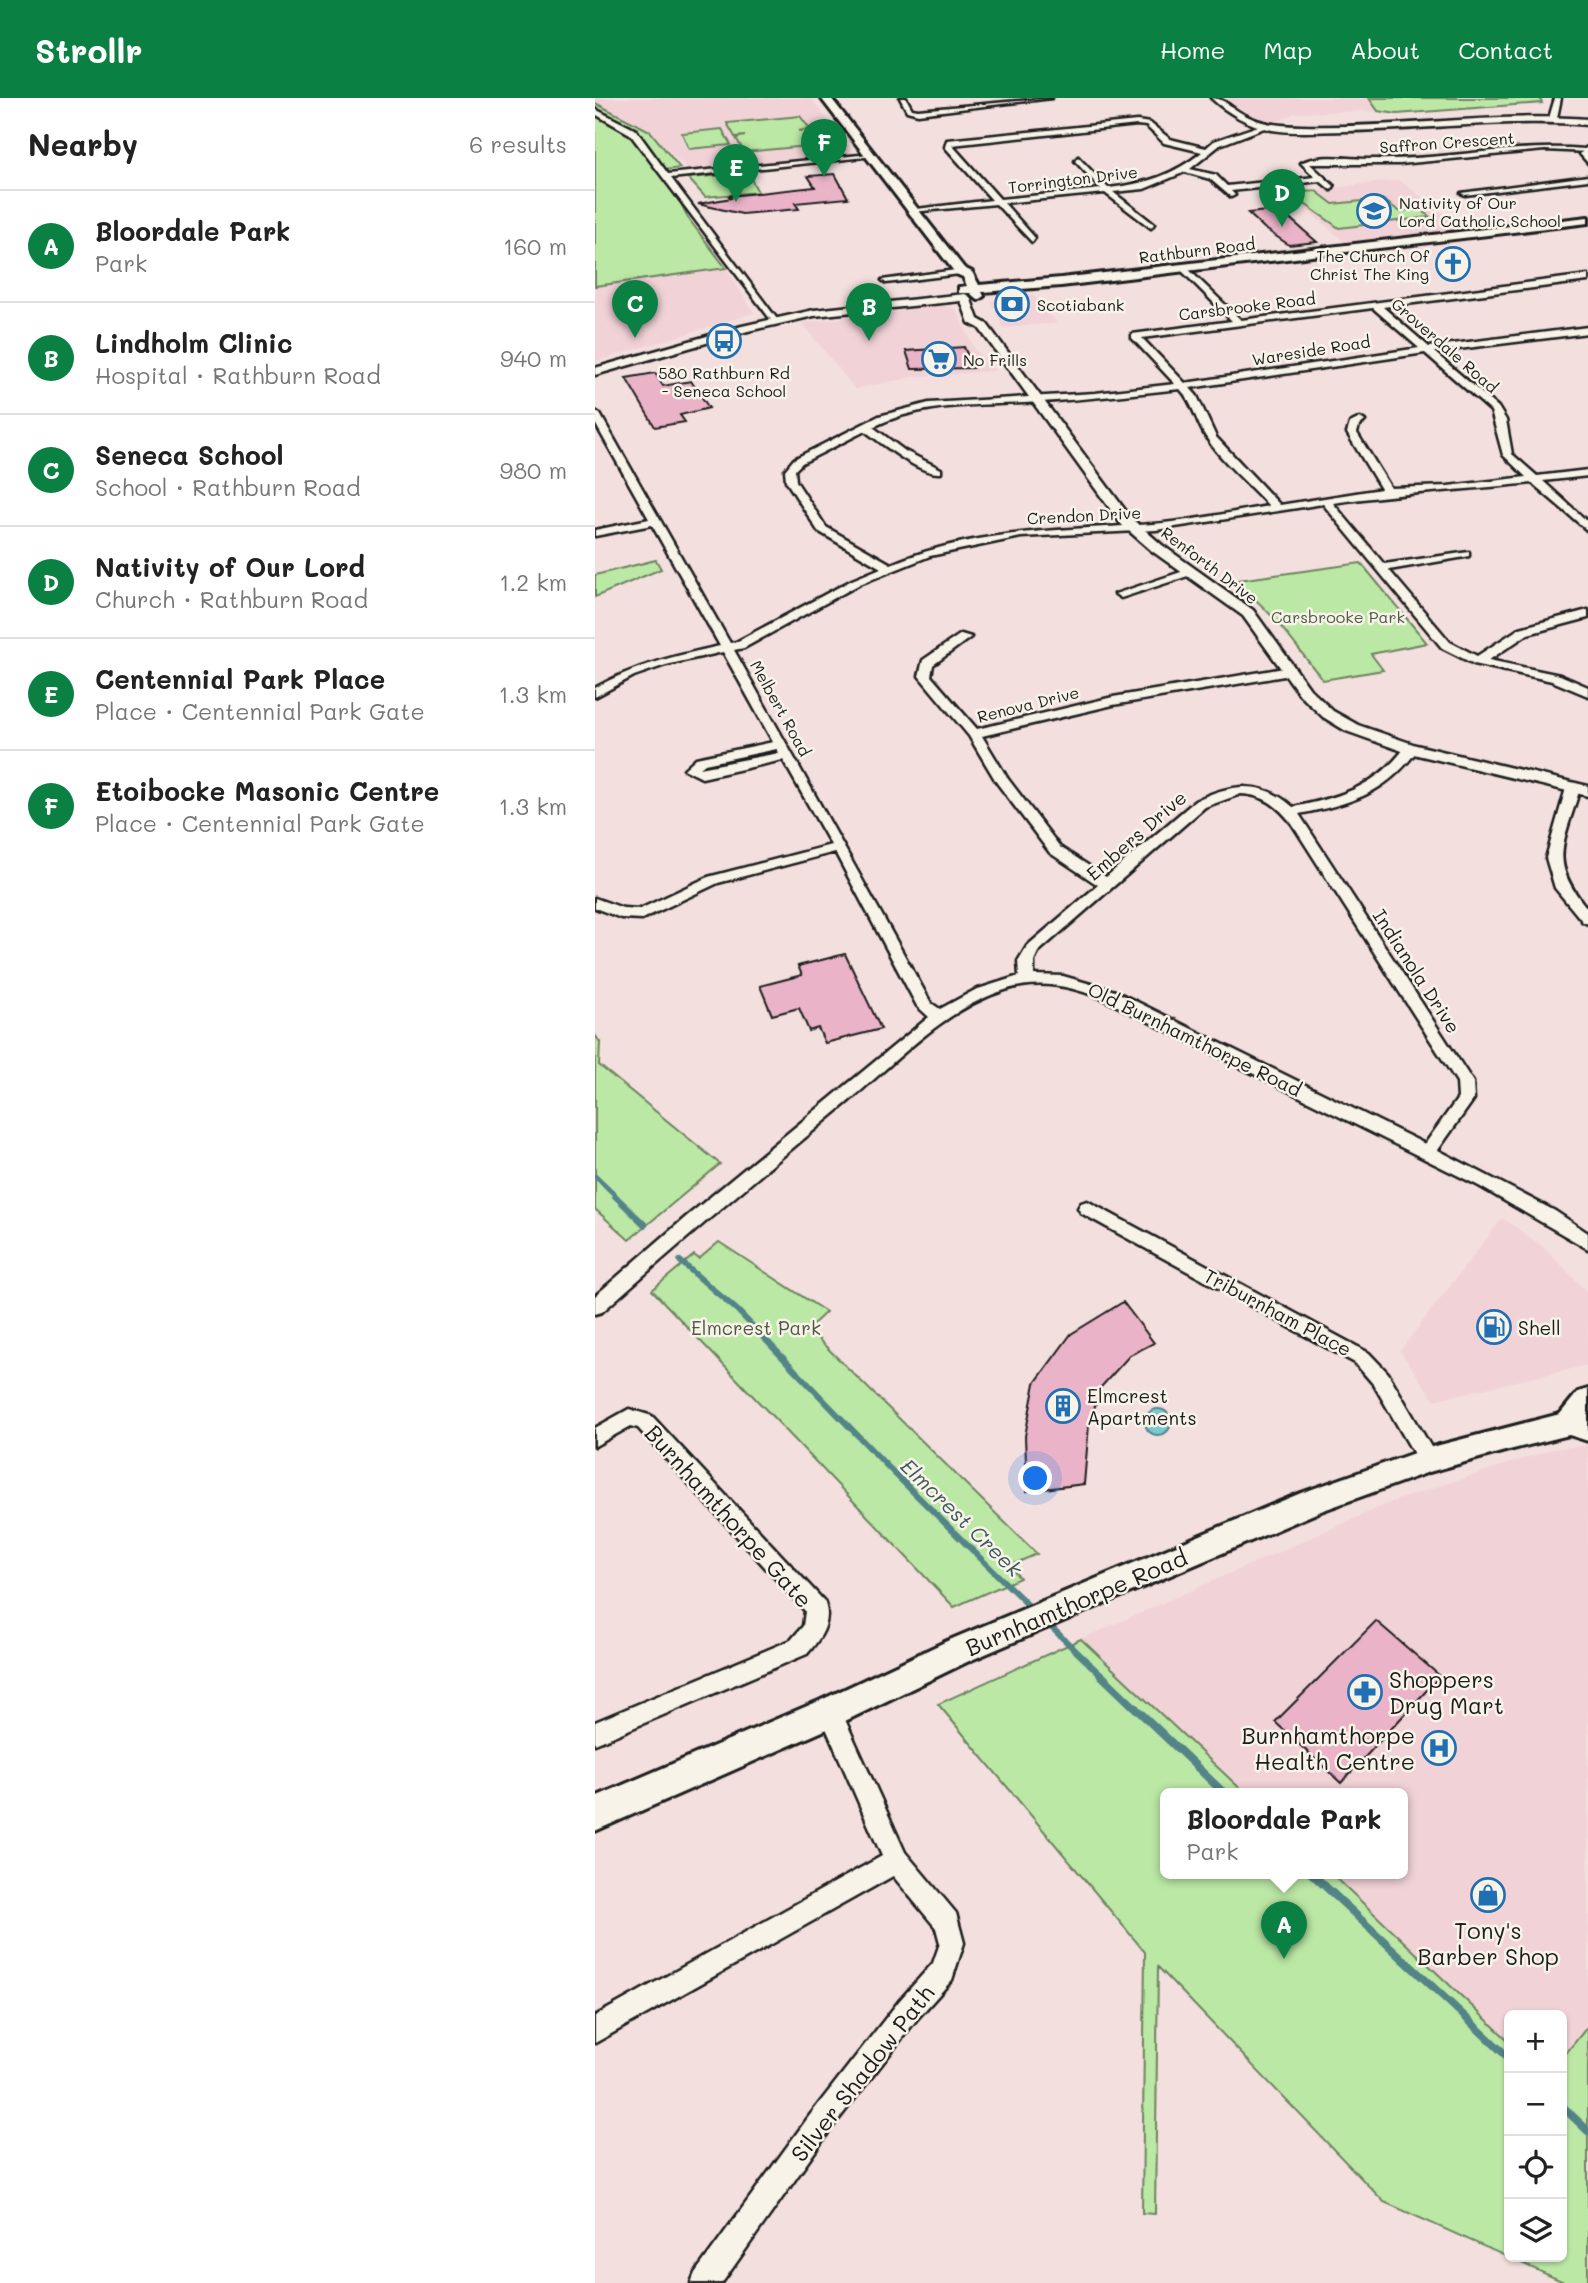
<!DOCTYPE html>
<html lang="en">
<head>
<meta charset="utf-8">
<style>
  :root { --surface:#fff; --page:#f2f2f2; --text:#222; --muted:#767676; --line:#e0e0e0; --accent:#0b8043 }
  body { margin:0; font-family:Mali,sans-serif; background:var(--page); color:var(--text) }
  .controls { position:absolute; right:21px; bottom:21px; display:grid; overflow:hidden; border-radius:10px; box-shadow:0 2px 5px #0004 }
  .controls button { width:63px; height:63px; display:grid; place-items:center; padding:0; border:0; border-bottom:2px solid var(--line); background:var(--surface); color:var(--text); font:35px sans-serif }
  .you { position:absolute; left:441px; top:1381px; width:24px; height:24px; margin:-18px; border:5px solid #fff; border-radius:50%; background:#1a73e8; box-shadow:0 0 0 10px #1a73e833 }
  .badge { display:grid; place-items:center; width:46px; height:46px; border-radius:50%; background:var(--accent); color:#fff; font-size:23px; font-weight:700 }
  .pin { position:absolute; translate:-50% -58px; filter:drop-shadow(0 2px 4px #0008) }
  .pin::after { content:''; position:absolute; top:37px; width:24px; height:21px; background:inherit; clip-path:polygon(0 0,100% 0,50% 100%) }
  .popup { position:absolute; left:565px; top:1690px; width:248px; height:91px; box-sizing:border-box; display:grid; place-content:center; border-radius:10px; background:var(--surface); filter:drop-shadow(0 2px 5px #0005); font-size:23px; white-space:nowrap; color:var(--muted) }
  .popup b { font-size:26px; color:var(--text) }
  .popup::after { content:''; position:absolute; left:50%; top:100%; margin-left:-14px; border:14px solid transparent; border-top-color:var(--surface) }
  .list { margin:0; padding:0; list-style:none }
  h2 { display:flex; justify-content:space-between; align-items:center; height:91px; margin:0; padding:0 28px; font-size:30px }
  h2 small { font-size:23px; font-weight:400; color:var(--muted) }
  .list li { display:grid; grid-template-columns:46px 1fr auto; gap:21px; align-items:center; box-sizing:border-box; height:112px; padding:0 28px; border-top:2px solid var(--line) }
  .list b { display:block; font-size:26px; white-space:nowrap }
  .list p { margin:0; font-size:23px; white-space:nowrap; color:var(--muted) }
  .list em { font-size:23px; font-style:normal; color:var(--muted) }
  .icon { flex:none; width:38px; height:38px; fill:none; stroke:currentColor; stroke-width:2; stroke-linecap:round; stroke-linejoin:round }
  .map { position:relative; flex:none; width:993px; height:2185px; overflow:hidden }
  header { display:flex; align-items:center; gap:42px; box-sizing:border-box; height:98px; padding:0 35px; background:var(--accent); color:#fff }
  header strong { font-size:33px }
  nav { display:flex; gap:38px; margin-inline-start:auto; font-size:24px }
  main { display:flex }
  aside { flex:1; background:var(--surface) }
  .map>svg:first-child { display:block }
  .built { fill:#f1d2d7 }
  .green { fill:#bce8a5; stroke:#6c8260; stroke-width:2 }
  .water { fill:#78c9d0; stroke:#538488; stroke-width:2 }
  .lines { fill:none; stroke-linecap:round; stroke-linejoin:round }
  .stream-far2 { stroke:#538488; stroke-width:4.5 }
  .stream-far1 { stroke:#538488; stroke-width:6 }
  .stream { stroke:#538488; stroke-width:8 }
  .building { fill:#ebb3c7; stroke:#1c1c1c; stroke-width:2 }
  .minor-casing { stroke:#1c1c1c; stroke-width:5 }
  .tertiary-casing { stroke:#1c1c1c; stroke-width:5 }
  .secondary-casing { stroke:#1c1c1c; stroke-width:6 }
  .minor { fill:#f7f3e8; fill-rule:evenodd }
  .tertiary { fill:#f7f3e8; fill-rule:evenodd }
  .secondary { fill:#f7f3e8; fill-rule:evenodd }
  .labels { text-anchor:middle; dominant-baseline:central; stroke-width:5; stroke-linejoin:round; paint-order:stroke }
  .far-street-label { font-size:16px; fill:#1c1c1c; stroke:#f7f3e8 }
  .far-poi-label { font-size:16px; fill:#1c1c1c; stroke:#f7f3e8; text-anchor:start }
  .far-park-label { font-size:16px; fill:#4c5945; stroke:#f7f3e8 }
  .street-label { font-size:19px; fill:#1c1c1c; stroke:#f7f3e8 }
  .park-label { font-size:19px; fill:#4c5945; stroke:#f7f3e8 }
  .poi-label { font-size:19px; fill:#1c1c1c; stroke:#f7f3e8; text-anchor:start }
  .water-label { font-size:21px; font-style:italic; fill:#3c595b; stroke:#f7f3e8 }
  .near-street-label { font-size:23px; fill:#1c1c1c; stroke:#f7f3e8 }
  .near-poi-label { font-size:23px; fill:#1c1c1c; stroke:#f7f3e8; text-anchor:start }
</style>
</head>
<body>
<header>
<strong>Strollr</strong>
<nav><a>Home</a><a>Map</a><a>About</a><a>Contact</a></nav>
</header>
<main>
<aside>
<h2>Nearby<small>6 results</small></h2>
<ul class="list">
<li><span class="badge">A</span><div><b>Bloordale Park</b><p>Park</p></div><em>160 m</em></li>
<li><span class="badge">B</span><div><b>Lindholm Clinic</b><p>Hospital · Rathburn Road</p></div><em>940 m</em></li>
<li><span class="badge">C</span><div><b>Seneca School</b><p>School · Rathburn Road</p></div><em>980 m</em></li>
<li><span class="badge">D</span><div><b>Nativity of Our Lord</b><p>Church · Rathburn Road</p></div><em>1.2 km</em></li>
<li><span class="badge">E</span><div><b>Centennial Park Place</b><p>Place · Centennial Park Gate</p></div><em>1.3 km</em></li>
<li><span class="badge">F</span><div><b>Etoibocke Masonic Centre</b><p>Place · Centennial Park Gate</p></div><em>1.3 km</em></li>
</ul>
</aside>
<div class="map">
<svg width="993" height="2185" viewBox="0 0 993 2185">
  <rect width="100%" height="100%" fill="#f3e0de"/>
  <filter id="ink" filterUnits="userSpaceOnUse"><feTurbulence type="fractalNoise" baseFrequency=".0143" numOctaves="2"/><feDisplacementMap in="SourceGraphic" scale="14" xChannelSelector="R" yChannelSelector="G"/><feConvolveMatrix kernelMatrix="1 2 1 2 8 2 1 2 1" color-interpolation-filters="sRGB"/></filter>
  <g filter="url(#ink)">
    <!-- built -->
    <g class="built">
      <path d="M0 0H216L258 56 93 72 54 33 0 5Z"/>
      <path d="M631 0H774L783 13 700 15 680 25 653 17Z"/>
      <path d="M804 82 869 131 751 145 692 95Z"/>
      <path d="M131 170 159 215 0 264V188Z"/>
      <path d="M438 196 462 225 408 230 396 203Z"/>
      <path d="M349 207 360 211 381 253 400 273 318 279 260 291 207 225Z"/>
      <path d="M907 1120 950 1150 993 1195V1267L839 1302 805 1253Z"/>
      <path d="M993 1347V1928L967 1960V1917H914V1943L736 1775H808V1695H650L486 1541 799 1403 958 1351Z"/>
    </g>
    <!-- green -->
    <g class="green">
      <path d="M774 0H945L947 5 802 16 783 13Z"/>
      <path d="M0 5 55 33 85 70 70 72 93 120 131 170 0 188Z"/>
      <path d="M205 18 215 31 203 33 215 32 225 47 149 54 141 40 150 38 140 39 132 25Z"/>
      <path d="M127 31 136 47 94 51 87 35Z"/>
      <path d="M153 75 163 94 110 99 93 80Z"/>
      <path d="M721 93 738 106 787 101 804 113 825 111 835 119 744 130 694 95Z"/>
      <path d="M61 462 66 471 0 499V477Z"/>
      <path d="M766 465 832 545 776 556 788 572 728 582C699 547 676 509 637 483Z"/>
      <path d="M0 937 5 944 4 967 125 1066 34 1142 0 1111Z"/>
      <path d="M124 1144 231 1214 213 1231 442 1456 414 1468 425 1480 359 1509 57 1192 99 1157 104 1161Z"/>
      <path d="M486 1541 650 1695H570V1775H736L914 1943V2159H967V1960L993 1928V2185H971L789 2104 563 1869 560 2116 547 2115 550 1854 343 1606Z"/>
    </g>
    <!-- water -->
    <circle class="water" cx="563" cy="1324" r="13"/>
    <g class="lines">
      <!-- stream-far2 -->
      <path class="stream-far2" d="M0 1078 22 1099"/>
      <!-- stream-far1 -->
      <g class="stream-far1">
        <path d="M20 1098 50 1127"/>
        <path d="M85 1163 142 1212 294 1370 439 1513"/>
        <path d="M451 1524 508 1579"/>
      </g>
      <!-- stream -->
      <g class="stream">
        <path d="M506 1577 629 1695"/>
        <path d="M716 1775 914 1960"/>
        <path d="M967 2008 993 2033"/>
      </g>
    </g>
    <!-- building -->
    <g class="building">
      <path d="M240 76 253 100 200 105 204 111 147 116 103 106 136 100 134 98 220 89 213 78Z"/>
      <path d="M672 113 691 117 722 144 694 147 669 130 653 115Z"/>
      <path d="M369 249 378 270 317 271 311 253Z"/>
      <path d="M60 275 68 288 96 283 114 310 85 317 90 324 60 329 31 280Z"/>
      <path d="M250 856 286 931 230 945 223 930 214 933 204 910 177 917 165 888 207 877 203 868Z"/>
      <path d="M528 1204 559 1245 535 1257 506 1289 494 1327 489 1386 432 1393 430 1338 440 1285 476 1236Z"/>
      <path d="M781 1523 845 1578 746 1685 680 1624Z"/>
    </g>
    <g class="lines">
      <!-- minor casing -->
      <g class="minor-casing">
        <g id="minor">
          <path d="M305 0H311L317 11 323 12 457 0 323 16 312 13Z"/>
          <path d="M960 0H966L962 20 958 22 954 20Z"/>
          <path d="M0 11 41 32 73 76 275 56 279 58 76 80 182 221 179 226 35 36 0 16Z"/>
          <path d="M542 23 555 25 575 41 611 50 619 43 672 25V29L625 47 595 71 621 77 632 88 720 79 706 65C725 55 754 61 775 61 847 63 918 45 990 51L993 54 950 52 805 66H715L739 88 736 92 725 83 636 93 640 97 636 99 615 81 590 74 549 91 518 94 559 126 556 130 510 95 409 105 440 140 437 144 401 106 317 114 313 112 397 102 350 49 352 42ZM542 27 551 28 569 45 607 54C579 77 550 86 513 90L483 59 480 63 506 91 405 101 357 47Z"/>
          <path d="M993 78V82L870 97 866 95Z"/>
          <path d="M589 167 646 222 993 177V183L788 209 834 249 993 229V235L839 254 903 309 911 322 917 356 942 378 993 372V378L948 383 993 424V433L937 385C870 392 804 395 738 405L789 466 874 454V458L870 459 794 472 855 544 882 558 925 530 993 512V520L933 536 894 562 965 577 993 589V598L957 583 879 566 847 550 728 406 561 432 426 439 335 458 265 486 149 550 139 552 336 905 345 911 380 892 424 878 423 863 432 848 503 787 455 755 402 685 374 638 324 578 328 562 366 536 376 539 338 567 336 578 382 631 518 599 695 569 701 573 695 577 518 607 387 638 413 681 465 749 511 779 600 703C635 686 667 681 698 709 744 700 783 688 811 648H821L823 651C791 696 755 706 704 716L878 984 879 1001 843 1052 960 1113 993 1135V1151L884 1088 508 901C476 888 444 881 410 892 349 911 302 963 254 1003 171 1072 88 1142 7 1214L0 1216V1198L91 1119 334 919 322 908 240 754 123 785 47 821 26 820 0 810V800L28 810 45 811 113 779 236 747 188 662 107 680 89 671 101 660 178 644 128 554 71 567 39 578 0 599V590C40 567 80 558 125 548L57 427 0 438V432L54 421 0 325V313L5 316 135 545 141 544 257 482 286 470 223 433 191 383 190 372 199 361 284 318 334 305 500 295 580 286 537 240V236L637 223 586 172ZM778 210 824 250 590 285 547 240ZM830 255 896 313 908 357 931 379 853 388 796 390 762 335 764 328 770 323 765 320 755 325 752 335 786 391 685 407 621 339 602 298 595 290ZM585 291C598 304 601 324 611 339 627 364 654 386 674 408 636 414 597 423 558 426 466 433 384 430 296 466L231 429 201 383 200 372 207 365 270 333C288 346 324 377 346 375V371L310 353 278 329C328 303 391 308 446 304 493 301 539 296 585 291ZM182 651 184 655 105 670 110 666ZM646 696C670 697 683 708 697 726L862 984 863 1000 830 1046 520 893 468 878 439 877V863L443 854 610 709Z"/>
          <path d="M368 171 365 176 291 185 287 182Z"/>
          <path d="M595 471 599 472V476L526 500 520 496Z"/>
          <path d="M978 686 985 690C969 746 952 763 993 811V826L988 824 960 790 951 760 971 690Z"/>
          <path d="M492 1103 774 1255 793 1275 840 1356 843 1362 840 1368 833 1371 826 1368 779 1287 760 1265 486 1115 483 1110 486 1105Z"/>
          <path d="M34 1311 57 1318 229 1503C238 1524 225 1541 212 1556L0 1646V1624L196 1542 208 1528 210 1513 43 1330 36 1328 0 1348V1330Z"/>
          <path d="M235 1603 243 1606 310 1754 361 1815 369 1845 357 1882 322 1921 233 2035 127 2185H96L100 2175 215 2017 304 1903 338 1865 345 1845 341 1830 298 1778 0 1945V1918L287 1758 224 1614 227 1606Z"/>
        </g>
      </g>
      <!-- tertiary casing -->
      <g class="tertiary-casing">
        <g id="tertiary">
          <path d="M616 0C630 0 636 10 648 16 665 26 686 28 705 28 801 31 897 14 993 21V27C913 20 832 32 752 33 727 33 701 36 677 32 654 27 633 16 616 0Z"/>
          <path d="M993 48V65L985 56Z"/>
          <path d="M370 196 375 199 383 221 392 226 536 420 567 447 658 512 715 591 738 613 763 627 821 647 993 688V698L810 654 751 633 728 619 705 597 648 518 557 453 526 426 384 230 374 225 366 203 219 218 153 233 0 277V270L147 228 219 212Z"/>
        </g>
      </g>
      <!-- secondary casing -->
      <g class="secondary-casing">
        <g id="secondary">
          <path d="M226 0H236L369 170 377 174 384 187 466 180 993 119V125L466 188 387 194 389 198 383 202 375 195H364V189L372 188 368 179 361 176Z"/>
          <path d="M993 1291V1343L974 1337 910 1353 834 1374 726 1413 374 1563 246 1625 0 1733V1699L224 1603 352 1543 706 1395 833 1350 965 1316 983 1294Z"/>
        </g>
      </g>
      <!-- minor -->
      <use href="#minor" class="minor"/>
      <!-- tertiary -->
      <use href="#tertiary" class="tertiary"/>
      <!-- secondary -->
      <use href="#secondary" class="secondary"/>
    </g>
  </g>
  <!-- icons -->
  <defs>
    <g id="school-ring" transform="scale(1.75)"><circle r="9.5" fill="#f7f3e8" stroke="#1f6fb2" stroke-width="1.5"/><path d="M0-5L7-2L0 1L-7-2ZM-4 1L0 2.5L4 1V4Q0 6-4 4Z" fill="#1f6fb2"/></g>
    <g id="church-ring" transform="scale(1.75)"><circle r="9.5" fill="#f7f3e8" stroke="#1f6fb2" stroke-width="1.5"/><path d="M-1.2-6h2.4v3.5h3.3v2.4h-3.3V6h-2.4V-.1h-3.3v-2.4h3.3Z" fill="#1f6fb2"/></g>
    <g id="bank-ring" transform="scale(1.75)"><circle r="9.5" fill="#f7f3e8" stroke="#1f6fb2" stroke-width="1.5"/><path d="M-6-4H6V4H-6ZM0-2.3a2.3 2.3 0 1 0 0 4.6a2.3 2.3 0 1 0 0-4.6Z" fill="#1f6fb2"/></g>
    <g id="bus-ring" transform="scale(1.75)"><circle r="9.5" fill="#f7f3e8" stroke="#1f6fb2" stroke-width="1.5"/><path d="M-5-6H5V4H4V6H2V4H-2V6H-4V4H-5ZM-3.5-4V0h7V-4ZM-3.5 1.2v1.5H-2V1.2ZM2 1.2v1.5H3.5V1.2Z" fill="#1f6fb2"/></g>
    <g id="supermarket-ring" transform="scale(1.75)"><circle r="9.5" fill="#f7f3e8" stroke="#1f6fb2" stroke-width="1.5"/><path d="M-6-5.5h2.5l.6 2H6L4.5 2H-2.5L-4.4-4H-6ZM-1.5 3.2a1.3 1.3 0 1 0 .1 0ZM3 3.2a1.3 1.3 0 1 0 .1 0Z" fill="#1f6fb2"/></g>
    <g id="fuel-ring" transform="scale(1.75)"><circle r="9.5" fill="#f7f3e8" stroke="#1f6fb2" stroke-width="1.5"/><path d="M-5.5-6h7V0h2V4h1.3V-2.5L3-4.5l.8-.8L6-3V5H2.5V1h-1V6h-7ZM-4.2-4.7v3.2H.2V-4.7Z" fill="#1f6fb2"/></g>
    <g id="building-ring" transform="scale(1.75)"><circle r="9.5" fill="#f7f3e8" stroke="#1f6fb2" stroke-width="1.5"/><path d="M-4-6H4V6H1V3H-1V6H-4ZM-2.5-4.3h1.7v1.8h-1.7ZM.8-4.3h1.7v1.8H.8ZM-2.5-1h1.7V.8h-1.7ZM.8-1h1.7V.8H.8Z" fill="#1f6fb2"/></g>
    <g id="pharmacy-ring" transform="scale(1.75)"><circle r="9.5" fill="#f7f3e8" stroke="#1f6fb2" stroke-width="1.5"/><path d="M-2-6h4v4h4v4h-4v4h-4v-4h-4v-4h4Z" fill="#1f6fb2"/></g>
    <g id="hospital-ring" transform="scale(1.75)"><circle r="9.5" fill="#f7f3e8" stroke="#1f6fb2" stroke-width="1.5"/><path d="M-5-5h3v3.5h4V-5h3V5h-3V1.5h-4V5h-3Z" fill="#1f6fb2"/></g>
    <g id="shop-ring" transform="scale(1.75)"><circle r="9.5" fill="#f7f3e8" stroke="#1f6fb2" stroke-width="1.5"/><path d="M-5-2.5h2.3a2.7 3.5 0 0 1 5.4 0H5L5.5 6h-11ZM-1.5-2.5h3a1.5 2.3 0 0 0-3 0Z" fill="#1f6fb2"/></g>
  </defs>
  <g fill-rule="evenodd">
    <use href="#school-ring" x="779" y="113"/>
    <use href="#church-ring" x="858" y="166"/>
    <use href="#bank-ring" x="417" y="206"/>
    <use href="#bus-ring" x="129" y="243"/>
    <use href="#supermarket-ring" x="344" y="261"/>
    <use href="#fuel-ring" x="899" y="1229"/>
    <use href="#building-ring" x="468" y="1308"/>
    <use href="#pharmacy-ring" x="770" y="1594"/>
    <use href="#hospital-ring" x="844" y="1650"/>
    <use href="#shop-ring" x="893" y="1797"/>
  </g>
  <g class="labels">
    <!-- far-street labels -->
    <g class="far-street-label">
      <text transform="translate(852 44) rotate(-4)">Saffron Crescent</text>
      <text transform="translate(478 81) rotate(-7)">Torrington Drive</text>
      <text transform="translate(602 152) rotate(-7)">Rathburn Road</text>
      <text transform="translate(652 208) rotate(-7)">Carsbrooke Road</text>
      <text transform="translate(850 247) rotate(41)">Groverdale Road</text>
      <text transform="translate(716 252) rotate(-9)">Wareside Road</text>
      <text transform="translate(489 417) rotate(-3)">Crendon Drive</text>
      <text transform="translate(615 467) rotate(37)">Renforth Drive</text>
      <text transform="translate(433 606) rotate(-14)">Renova Drive</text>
      <text transform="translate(186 610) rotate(61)">Melbert Road</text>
    </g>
    <!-- far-poi labels -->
    <g class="far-poi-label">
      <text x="804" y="104">Nativity of Our<tspan x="804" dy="18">Lord Catholic School</tspan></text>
      <text x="834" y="157" text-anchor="end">The Church Of<tspan x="834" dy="18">Christ The King</tspan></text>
      <text x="442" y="206">Scotiabank</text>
      <text x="368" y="261">No Frills</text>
      <text x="129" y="274" text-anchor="middle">580 Rathburn Rd<tspan x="129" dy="18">- Seneca School</tspan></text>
    </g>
    <!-- far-park labels -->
    <g class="far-park-label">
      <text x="743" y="518">Carsbrooke Park</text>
    </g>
    <!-- street labels -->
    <g class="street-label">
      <text transform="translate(541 737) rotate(-41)">Embers Drive</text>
      <text transform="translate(822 873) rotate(57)">Indianola Drive</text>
      <text transform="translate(600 941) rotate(26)">Old Burnhamthorpe Road</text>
      <text transform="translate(683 1214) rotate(28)">Triburnham Place</text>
    </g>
    <!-- park labels -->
    <g class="park-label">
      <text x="161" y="1229">Elmcrest Park</text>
    </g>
    <!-- poi labels -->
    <g class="poi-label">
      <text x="923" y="1229">Shell</text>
      <text x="492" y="1297">Elmcrest<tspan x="492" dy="22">Apartments</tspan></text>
    </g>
    <!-- water labels -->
    <g class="water-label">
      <text transform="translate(367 1419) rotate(44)">Elmcrest Creek</text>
    </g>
    <!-- near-street labels -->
    <g class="near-street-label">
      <text transform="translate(134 1418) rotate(48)">Burnhamthorpe Gate</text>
      <text transform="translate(481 1504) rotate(-23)">Burnhamthorpe Road</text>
      <text transform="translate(267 1975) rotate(-52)">Silver Shadow Path</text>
    </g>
    <!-- near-poi labels -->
    <g class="near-poi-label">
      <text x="794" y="1581">Shoppers<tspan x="794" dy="26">Drug Mart</tspan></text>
      <text x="820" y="1637" text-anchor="end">Burnhamthorpe<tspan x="820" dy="26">Health Centre</tspan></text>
      <text x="893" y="1832" text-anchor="middle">Tony's<tspan x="893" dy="26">Barber Shop</tspan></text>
    </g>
  </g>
</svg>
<div class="controls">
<button>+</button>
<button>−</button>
<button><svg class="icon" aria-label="locate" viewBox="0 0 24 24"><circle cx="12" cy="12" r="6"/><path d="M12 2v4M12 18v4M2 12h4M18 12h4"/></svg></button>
<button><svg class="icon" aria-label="layers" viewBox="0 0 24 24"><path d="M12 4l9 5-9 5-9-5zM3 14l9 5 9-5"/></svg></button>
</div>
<div class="you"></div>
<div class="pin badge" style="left:689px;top:1861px">A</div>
<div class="popup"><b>Bloordale Park</b>Park</div>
<div class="pin badge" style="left:274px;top:243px">B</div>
<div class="pin badge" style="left:40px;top:240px">C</div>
<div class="pin badge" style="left:687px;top:129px">D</div>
<div class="pin badge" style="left:141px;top:104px">E</div>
<div class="pin badge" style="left:229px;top:79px">F</div>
</div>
</main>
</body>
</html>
